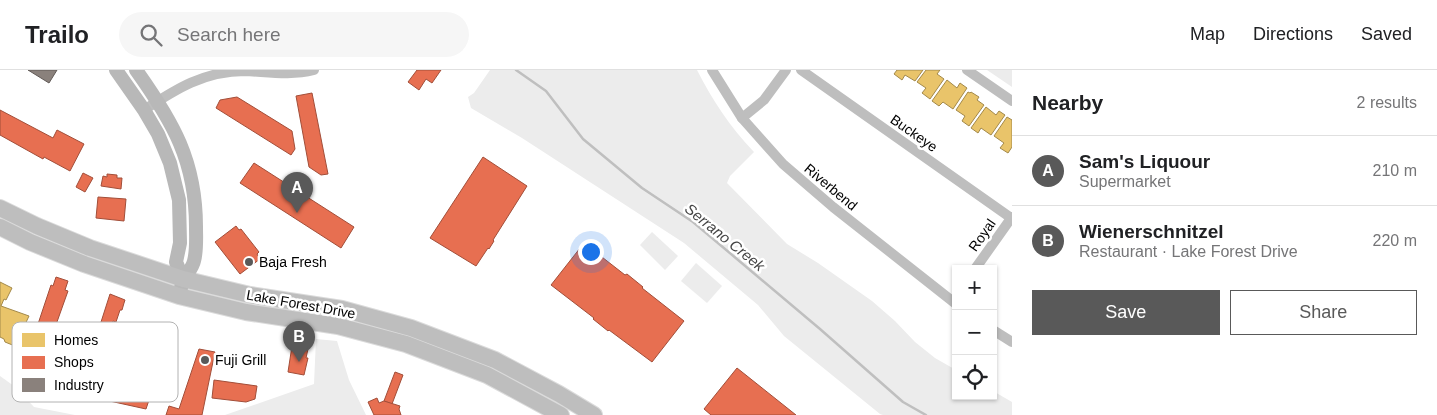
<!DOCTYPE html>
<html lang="en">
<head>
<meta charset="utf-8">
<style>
  :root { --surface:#fff; --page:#f6f6f6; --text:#202124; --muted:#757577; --line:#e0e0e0; --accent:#595959 }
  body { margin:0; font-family:Helvetica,sans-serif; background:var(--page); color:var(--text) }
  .controls { position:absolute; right:15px; bottom:15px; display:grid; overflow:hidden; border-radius:0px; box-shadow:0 1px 4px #0004 }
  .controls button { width:45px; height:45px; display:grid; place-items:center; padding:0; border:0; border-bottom:1px solid var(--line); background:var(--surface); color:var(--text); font:25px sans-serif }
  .you { position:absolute; left:590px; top:181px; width:18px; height:18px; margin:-12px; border:4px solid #fff; border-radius:50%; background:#1a73e8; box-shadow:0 0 0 8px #1a73e833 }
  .badge { display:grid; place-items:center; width:32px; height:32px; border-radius:50%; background:var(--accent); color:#fff; font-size:16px; font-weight:700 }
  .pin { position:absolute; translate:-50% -41px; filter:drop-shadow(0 1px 2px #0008) }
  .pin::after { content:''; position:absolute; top:26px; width:18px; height:15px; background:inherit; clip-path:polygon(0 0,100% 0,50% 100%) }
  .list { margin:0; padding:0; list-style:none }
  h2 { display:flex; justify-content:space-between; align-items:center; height:65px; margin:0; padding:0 20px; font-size:21px }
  h2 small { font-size:16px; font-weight:400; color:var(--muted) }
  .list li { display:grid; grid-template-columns:32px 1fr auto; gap:15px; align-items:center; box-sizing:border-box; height:70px; padding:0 20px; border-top:1px solid var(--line) }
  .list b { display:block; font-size:19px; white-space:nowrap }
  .list p { margin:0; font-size:16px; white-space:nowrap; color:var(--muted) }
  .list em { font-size:16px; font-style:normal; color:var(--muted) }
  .actions { display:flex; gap:10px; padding:15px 20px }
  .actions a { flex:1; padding:11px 0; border:1px solid var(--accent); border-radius:0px; text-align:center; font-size:18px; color:var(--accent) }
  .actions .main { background:var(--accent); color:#fff }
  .icon { flex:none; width:28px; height:28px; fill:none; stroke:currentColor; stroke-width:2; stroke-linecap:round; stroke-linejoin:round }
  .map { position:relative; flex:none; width:1012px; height:345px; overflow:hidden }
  header { display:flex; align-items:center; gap:30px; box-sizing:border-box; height:70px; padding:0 25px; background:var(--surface); border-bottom:1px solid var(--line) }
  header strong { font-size:24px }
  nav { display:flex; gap:28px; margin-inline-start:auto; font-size:18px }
  .search { width:350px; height:45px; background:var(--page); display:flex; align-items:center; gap:12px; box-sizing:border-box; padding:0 18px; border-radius:28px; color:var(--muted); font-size:19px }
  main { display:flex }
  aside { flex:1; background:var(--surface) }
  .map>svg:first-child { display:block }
  .green { fill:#ececec }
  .homes { fill:#e9c46a; stroke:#a3894a }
  .shops { fill:#e76f51; stroke:#a24e39 }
  .industry { fill:#8a817c; stroke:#615a57 }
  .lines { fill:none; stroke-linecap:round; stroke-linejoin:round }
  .stream { stroke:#bfbfbf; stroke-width:2.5 }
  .primary-casing { stroke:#dbdbdb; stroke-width:18 }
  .minor { stroke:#bebebe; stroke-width:10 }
  .secondary { stroke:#b8b8b8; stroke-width:14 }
  .primary { stroke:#bebebe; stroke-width:16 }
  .poi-dot { fill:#595959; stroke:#fff; stroke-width:2 }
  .labels { text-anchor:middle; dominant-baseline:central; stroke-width:5; stroke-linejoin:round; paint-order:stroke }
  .street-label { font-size:14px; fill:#000; stroke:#fff }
  .poi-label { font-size:14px; fill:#000; stroke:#fff; text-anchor:start }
  .water-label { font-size:15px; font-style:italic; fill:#444; stroke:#fff }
  .key { fill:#fff; stroke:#b2b2b2; stroke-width:1 }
  .key-label { font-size:14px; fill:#000 }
</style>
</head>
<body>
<header>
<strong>Trailo</strong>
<div class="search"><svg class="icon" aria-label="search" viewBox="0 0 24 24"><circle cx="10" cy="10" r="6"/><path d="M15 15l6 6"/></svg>Search here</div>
<nav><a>Map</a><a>Directions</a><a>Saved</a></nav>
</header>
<main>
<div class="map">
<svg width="1012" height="345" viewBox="0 0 1012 345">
  <rect width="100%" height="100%" fill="#fff"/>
  <!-- green -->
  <g class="green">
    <path d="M490 0H697C713 31 730 57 754 82L730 106 727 113 787 174 818 193 872 231 895 251 915 272 935 288 956 300V326H993V321L1012 332V345H883L880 344 784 266 758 235 684 173 522 68 471 38 468 27 474 23Z"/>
    <path d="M987 0H1012V17Z"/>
    <path d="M652 162 678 186 665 200 640 175Z"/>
    <path d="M696 193 722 216 707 233 681 211Z"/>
    <path d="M316 269 337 271 349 310 366 345H225L314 314Z"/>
    <path d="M0 306 14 316 34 337 75 345H0Z"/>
  </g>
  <!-- homes -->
  <g class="homes">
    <path d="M897 0H923L915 11 905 5 902 10 894 4Z"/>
    <path d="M926 0H940L937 4 944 9 930 29 922 23 926 18 917 12Z"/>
    <path d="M947 10 957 18 960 13 967 18 953 39 943 32 939 36 932 31Z"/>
    <path d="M968 22 970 23 971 22 979 27 977 30 984 35 969 56 962 51 965 46 956 40Z"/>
    <path d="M986 37 996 45 999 41 1005 45 991 65 981 58 978 63 971 58Z"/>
    <path d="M1007 47 1012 50V77L1008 83 1000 78 1004 73 994 66Z"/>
    <path d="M0 212 12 218 6 230 4 229 1 236 29 246 15 276 5 272 4 269 0 267Z"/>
  </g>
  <!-- shops -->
  <g class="shops">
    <path d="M417 0H441L432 13 426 9 419 20 408 12Z"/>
    <path d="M312 23 328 104 321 105 309 97 296 26Z"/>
    <path d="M237 27 292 61 295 79 291 85 216 38 220 30Z"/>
    <path d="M0 40 53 68 57 60 84 74 70 101 44 87 43 89 0 65Z"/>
    <path d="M483 87 527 116 493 170 494 171 489 179 488 178 476 196 430 168Z"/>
    <path d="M254 93 354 157 341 178 240 113Z"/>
    <path d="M83 103 93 108 85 122 76 117Z"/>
    <path d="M107 104 117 105V108H122L121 119 101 116 103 106 107 107Z"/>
    <path d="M98 127 126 129 124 151 96 148Z"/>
    <path d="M236 156 239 160 241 159 259 182 257 184 260 189 240 204 215 172Z"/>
    <path d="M584 173 625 205 627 204 643 217 642 218 684 251 652 292 609 260 608 261 593 249 594 248 551 215Z"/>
    <path d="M56 207 68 211 65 220 68 221 37 308 28 305 27 307 21 305 51 215 53 216Z"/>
    <path d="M110 224 125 230 124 233 122 240H120L116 252 113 251 103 279 93 277Z"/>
    <path d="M292 276 308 279 306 288H308L304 305 288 302Z"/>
    <path d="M199 279 215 282 202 345H166L169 336 179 339Z"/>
    <path d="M65 291 95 302 96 300 119 310 120 308 130 312V313L152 321 146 339 55 319Z"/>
    <path d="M737 298 796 345H711L704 339Z"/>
    <path d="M395 302 403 305 392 334 384 331Z"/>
    <path d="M214 310 257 316 255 329 246 332 212 328Z"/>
    <path d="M377 328 379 333 384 331 400 336 399 339 401 345H374L368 332Z"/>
  </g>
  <!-- industry -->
  <path class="industry" d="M28 0H57L49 13Z"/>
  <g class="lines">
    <!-- stream -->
    <path class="stream" d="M516 0 546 21 583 69 642 118 693 152 820 259 903 332 926 345"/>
    <!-- primary casing -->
    <g class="primary-casing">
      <g id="primary">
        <path d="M0 138 37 156 90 178 183 209 250 225 342 239 411 258 495 290 559 324 594 345"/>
        <path d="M0 157 30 172 84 194 179 226 246 242 338 256 406 274 487 305 561 345"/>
      </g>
    </g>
    <!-- minor -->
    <g class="minor">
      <path d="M712 0 742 48 783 94 833 137 956 234"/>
      <path d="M801 0 1011 148"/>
      <path d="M967 0 1012 31"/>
      <path d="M144 40C176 19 204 1 245 1 268 2 291 6 314 0"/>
      <path d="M742 48 764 30 786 0"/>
      <path d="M975 199 1012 147"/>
      <path d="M993 260 1012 272"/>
    </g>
    <!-- secondary -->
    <g class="secondary">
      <path d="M116 0 144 40 158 64 170 93 179 130 180 173 176 192 183 209"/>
      <path d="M136 0C173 52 196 91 196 157 196 168 197 180 194 191 192 200 183 207 181 218"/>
    </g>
    <!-- primary -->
    <use href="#primary" class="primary"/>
  </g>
  <!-- markers -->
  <g class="poi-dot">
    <circle cx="249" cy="192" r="5"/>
    <circle cx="205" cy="290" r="5"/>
  </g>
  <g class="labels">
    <!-- street labels -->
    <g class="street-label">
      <text transform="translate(914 63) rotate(35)">Buckeye</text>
      <text transform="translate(831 117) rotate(40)">Riverbend</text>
      <text transform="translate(982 165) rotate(-55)">Royal</text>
      <text transform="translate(301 234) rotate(10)">Lake Forest Drive</text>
    </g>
    <!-- poi labels -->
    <g class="poi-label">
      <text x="259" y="192">Baja Fresh</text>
      <text x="215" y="290">Fuji Grill</text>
    </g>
    <!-- water labels -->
    <g class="water-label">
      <text transform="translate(725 167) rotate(39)">Serrano Creek</text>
    </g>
  </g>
  <!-- legend -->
  <rect x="12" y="252" width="166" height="80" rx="8" class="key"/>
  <rect x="22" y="263" width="23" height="14" fill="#e9c46a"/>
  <rect x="22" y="286" width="23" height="13" fill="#e76f51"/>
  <rect x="22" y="308" width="23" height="14" fill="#8a817c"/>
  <g class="key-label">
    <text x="54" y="275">Homes</text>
    <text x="54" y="297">Shops</text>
    <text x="54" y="320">Industry</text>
  </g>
</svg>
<div class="controls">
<button>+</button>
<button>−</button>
<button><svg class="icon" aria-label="locate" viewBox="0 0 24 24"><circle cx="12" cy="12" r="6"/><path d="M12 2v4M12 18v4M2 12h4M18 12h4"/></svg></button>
</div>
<div class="you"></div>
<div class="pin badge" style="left:297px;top:143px">A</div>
<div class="pin badge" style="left:299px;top:292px">B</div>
</div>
<aside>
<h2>Nearby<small>2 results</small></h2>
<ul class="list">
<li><span class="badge">A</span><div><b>Sam's Liquour</b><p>Supermarket</p></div><em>210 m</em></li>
<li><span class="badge">B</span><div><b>Wienerschnitzel</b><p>Restaurant · Lake Forest Drive</p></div><em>220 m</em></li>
</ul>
<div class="actions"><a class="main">Save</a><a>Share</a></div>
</aside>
</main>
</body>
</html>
